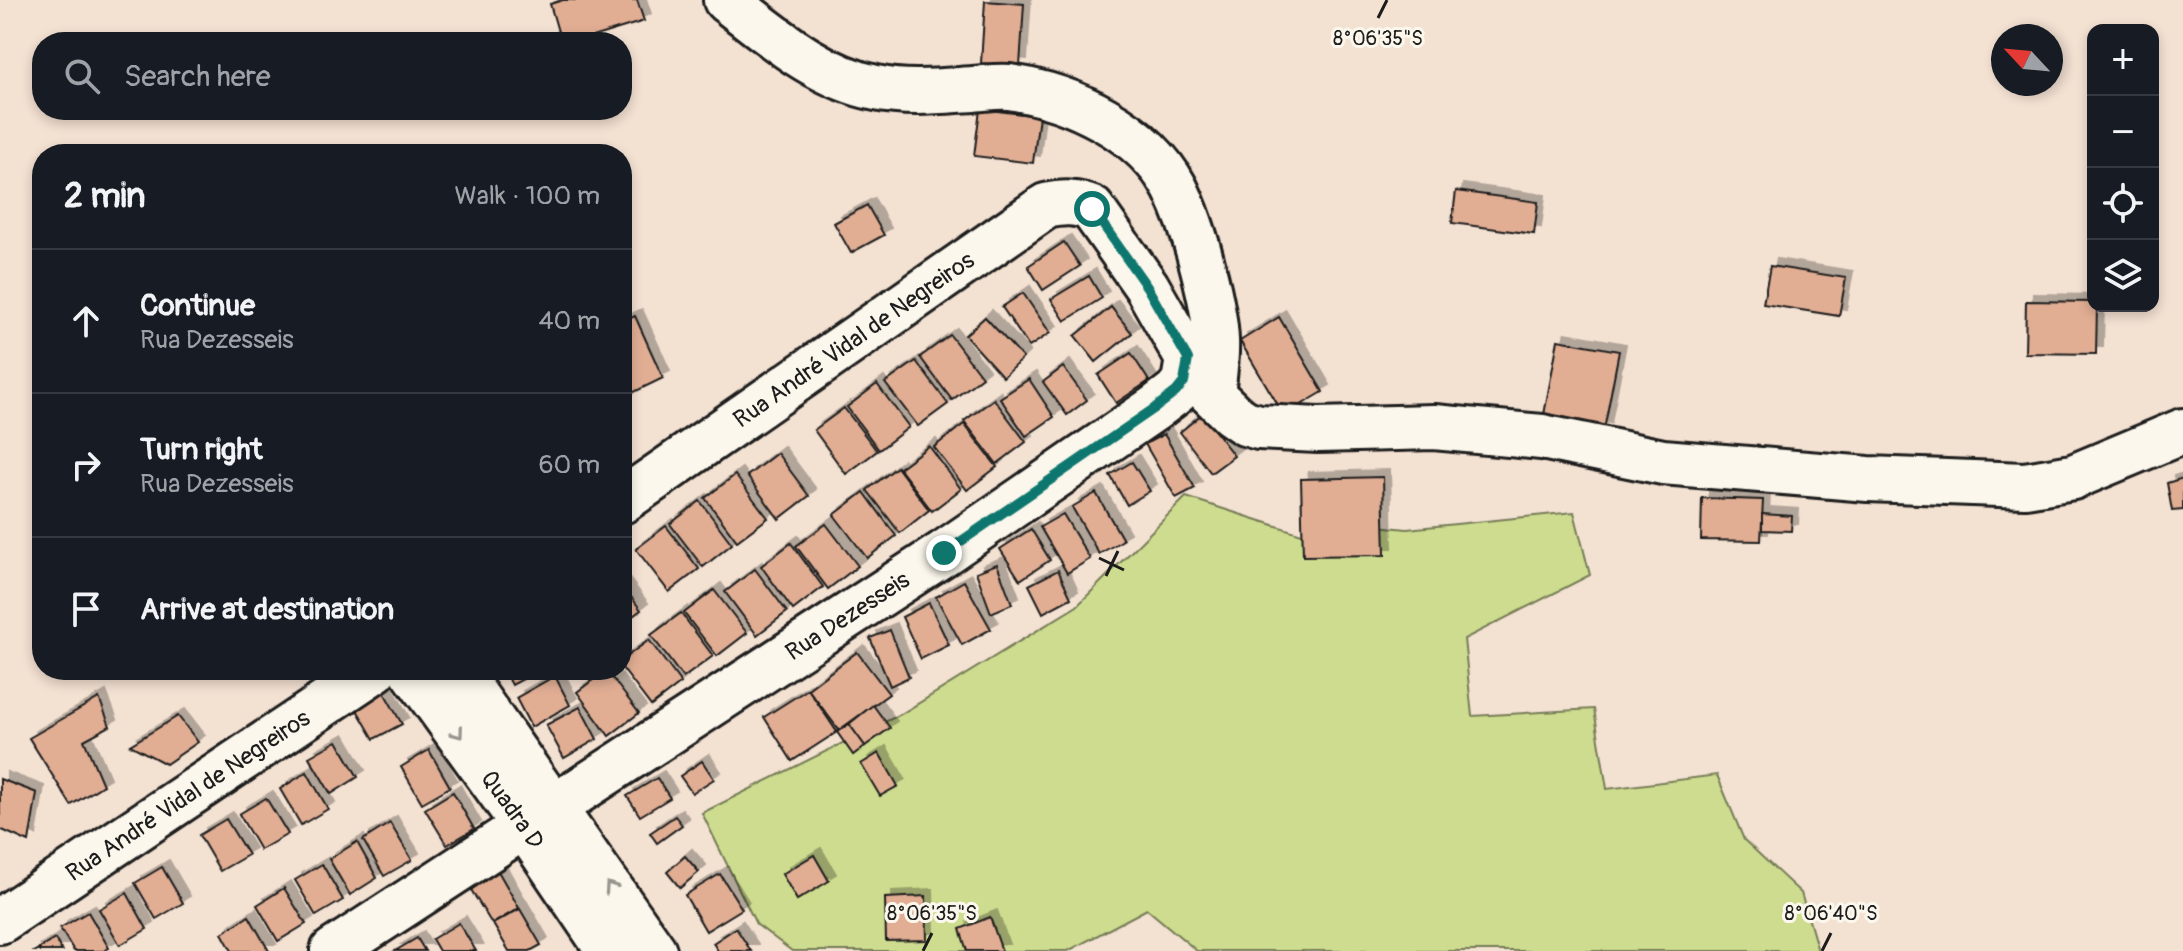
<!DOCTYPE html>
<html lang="en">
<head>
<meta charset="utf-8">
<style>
  :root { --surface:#171b24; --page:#20242c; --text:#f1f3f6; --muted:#9ea1a6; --line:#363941 }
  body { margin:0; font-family:Pangolin,sans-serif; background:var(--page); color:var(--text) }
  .controls { position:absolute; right:24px; top:24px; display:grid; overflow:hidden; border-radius:16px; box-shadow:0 4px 12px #0003 }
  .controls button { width:72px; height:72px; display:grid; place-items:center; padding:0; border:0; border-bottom:2px solid var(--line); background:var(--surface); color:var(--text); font:40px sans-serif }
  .compass { position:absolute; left:1991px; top:24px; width:72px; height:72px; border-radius:50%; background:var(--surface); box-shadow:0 4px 12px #0003; rotate:296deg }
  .stop { position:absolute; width:24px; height:24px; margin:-18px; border:6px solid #0f766e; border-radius:50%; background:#fff }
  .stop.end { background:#0f766e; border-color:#fff; box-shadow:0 2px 8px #0008 }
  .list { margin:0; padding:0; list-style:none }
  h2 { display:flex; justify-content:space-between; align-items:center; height:104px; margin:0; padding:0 32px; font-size:34px }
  h2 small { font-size:26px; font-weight:400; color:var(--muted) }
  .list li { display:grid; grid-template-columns:52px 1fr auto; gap:24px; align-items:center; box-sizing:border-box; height:144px; padding:0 32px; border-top:2px solid var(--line) }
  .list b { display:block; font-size:30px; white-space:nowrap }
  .list p { margin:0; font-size:26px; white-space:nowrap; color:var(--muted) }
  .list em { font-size:26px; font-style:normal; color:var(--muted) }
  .icon { flex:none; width:44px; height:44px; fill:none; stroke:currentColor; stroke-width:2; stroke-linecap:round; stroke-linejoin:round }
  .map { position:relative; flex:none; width:2183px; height:951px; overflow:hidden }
  .search { position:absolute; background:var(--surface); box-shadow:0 4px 12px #0003; left:32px; top:32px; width:600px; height:88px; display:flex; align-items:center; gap:20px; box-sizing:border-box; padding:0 28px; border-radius:32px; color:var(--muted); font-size:30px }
  .panel { position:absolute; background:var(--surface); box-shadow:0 4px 12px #0003; left:32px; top:144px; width:600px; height:536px; border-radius:32px }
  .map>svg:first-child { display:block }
  .green { fill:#cedc8f; stroke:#757c56; stroke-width:2 }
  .building { fill:#e1ae94; stroke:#1c1c1c; stroke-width:2; filter:url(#shadow) }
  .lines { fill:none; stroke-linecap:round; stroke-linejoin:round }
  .minor-casing { stroke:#1c1c1c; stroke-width:50 }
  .minor { stroke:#fbf7ec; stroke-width:44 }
  .oneway { stroke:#97948e }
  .route { stroke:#0f766e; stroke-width:10 }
  .ticks { fill:none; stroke:#1c1c1c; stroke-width:3 }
  .labels { text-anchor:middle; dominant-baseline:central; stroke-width:6; stroke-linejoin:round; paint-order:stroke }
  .street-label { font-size:24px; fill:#1c1c1c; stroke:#fbf7ec }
  .ticks-label { font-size:20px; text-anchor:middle; fill:#1c1c1c; stroke:#fbf7ec; stroke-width:6; stroke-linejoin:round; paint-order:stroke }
</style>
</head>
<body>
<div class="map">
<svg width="2183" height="951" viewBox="0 0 2183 951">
  <defs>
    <filter id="shadow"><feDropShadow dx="7" dy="-7" stdDeviation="0" flood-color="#0004"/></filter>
  </defs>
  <rect width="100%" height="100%" fill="#f3e1d2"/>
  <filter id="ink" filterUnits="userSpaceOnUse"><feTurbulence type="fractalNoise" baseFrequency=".0125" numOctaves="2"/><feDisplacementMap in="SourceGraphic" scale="16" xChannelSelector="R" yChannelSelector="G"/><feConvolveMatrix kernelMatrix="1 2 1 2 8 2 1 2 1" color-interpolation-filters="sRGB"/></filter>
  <g filter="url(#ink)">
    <!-- green -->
    <path class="green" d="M1186 497 1308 536 1357 524 1407 529 1574 512 1590 575 1464 639 1472 716 1594 709 1607 789 1717 775 1744 840 1801 893 1818 951H1197L1147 909 1068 951H792L756 924 702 813 901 714 1077 606Z"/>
    <!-- building -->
    <g class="building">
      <path d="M563 0H637L644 21 576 42H561L550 4Z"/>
      <path d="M985 1 1024 4 1020 66 981 63Z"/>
      <path d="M980 109 1039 116 1033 163 974 156Z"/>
      <path d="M1456 191 1538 202 1534 234 1452 223Z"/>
      <path d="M867 205 884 235 851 253 834 223Z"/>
      <path d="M1064 242 1080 266 1043 290 1028 266Z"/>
      <path d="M1770 266 1846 278 1839 316 1763 304Z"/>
      <path d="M1089 276 1102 298 1065 321 1051 299Z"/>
      <path d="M1023 293 1050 333 1029 347 1002 307Z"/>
      <path d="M2026 301 2093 302V306H2097L2096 354 2025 353Z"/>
      <path d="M1111 307 1132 333 1096 362 1075 336Z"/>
      <path d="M635 316 663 378 622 398V322Z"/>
      <path d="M985 317 1023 358 1003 377 965 335Z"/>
      <path d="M1279 317 1323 392 1284 415 1240 341Z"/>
      <path d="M950 335 982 377 952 400 920 357Z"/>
      <path d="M1558 340 1619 351 1604 430 1543 420Z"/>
      <path d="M1131 353 1149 381 1116 403 1098 375Z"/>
      <path d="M916 361 948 404 918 426 885 383Z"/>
      <path d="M1063 367 1087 400 1067 415 1043 382Z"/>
      <path d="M1029 379 1054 417 1026 436 1000 398Z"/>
      <path d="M877 384 909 427 879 450 847 407Z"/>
      <path d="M994 399 1026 442 997 464 964 421Z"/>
      <path d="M844 408 877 451 846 474 814 430Z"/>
      <path d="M1202 414 1234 456 1211 473 1180 432Z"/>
      <path d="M964 424 997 467 967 490 934 447Z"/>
      <path d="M1164 434 1195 488 1176 498 1145 444Z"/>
      <path d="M929 446 961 489 932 511 899 468Z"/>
      <path d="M777 453 809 496 779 519 747 476Z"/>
      <path d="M1132 462 1150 491 1127 505 1110 475Z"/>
      <path d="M897 467 929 510 900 533 867 490Z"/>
      <path d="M735 475 768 518 737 541 705 498Z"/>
      <path d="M1383 477 1385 555 1303 556 1301 479Z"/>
      <path d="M2183 478V510L2172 511 2167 483Z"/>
      <path d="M864 492 896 536 867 558 834 515Z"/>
      <path d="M1096 493 1123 540 1099 554 1072 507Z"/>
      <path d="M1702 498 1763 500 1761 541 1701 540Z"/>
      <path d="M700 501 732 544 703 567 670 524Z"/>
      <path d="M1063 514 1090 559 1067 573 1040 527Z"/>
      <path d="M1762 514 1792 516 1791 531 1762 530Z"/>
      <path d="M826 524 858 566 828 589 796 546Z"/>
      <path d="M666 526 699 569 669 592 636 549Z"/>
      <path d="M1031 529 1050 560 1020 580 1000 549Z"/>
      <path d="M791 543 823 587 793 610 761 566Z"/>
      <path d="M997 564 1012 604 991 613 976 572Z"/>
      <path d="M755 569 787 612 757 635 725 592Z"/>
      <path d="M1058 570 1071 598 1043 613 1029 585Z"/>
      <path d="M964 581 991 629 962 645 936 597Z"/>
      <path d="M622 585 641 610 622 624Z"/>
      <path d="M714 590 747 633 717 656 684 613Z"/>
      <path d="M929 603 949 645 921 659 902 617Z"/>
      <path d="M681 613 713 656 683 678 651 635Z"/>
      <path d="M890 630 909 677 890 686 870 638Z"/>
      <path d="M649 640 681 683 651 706 622 668V660Z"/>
      <path d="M857 652 889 694 839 730 808 689Z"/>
      <path d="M504 670H540L512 685Z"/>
      <path d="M606 670 639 713 609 736 577 692Z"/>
      <path d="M555 676 570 705 531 727 516 698Z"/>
      <path d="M381 687 402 724 374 739 353 703Z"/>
      <path d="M808 689 837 732 792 761 764 717Z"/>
      <path d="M99 698 110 726 84 740 103 785 71 805 29 738Z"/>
      <path d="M873 705 890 728 865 746 849 724Z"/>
      <path d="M580 707 597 739 564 758 546 725Z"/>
      <path d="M178 716 198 742 166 764 130 745Z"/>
      <path d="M849 724 865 746 853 755 837 732Z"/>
      <path d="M337 741 358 777 331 794 309 757Z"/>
      <path d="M429 750 450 787 422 803 401 767Z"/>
      <path d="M879 753 898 786 880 796 861 764Z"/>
      <path d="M702 761 714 779 692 793 680 776Z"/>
      <path d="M307 772 328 809 301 825 280 789Z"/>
      <path d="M657 778 670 798 640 816 627 796Z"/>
      <path d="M0 779 37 793 29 842 0 829Z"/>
      <path d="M453 792 474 829 447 845 425 809Z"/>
      <path d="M266 798 288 834 260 850 239 814Z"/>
      <path d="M675 816 682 825 657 843 650 833Z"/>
      <path d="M226 819 248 855 220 871 199 835Z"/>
      <path d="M390 823 412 860 384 876 363 840Z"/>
      <path d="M357 842 377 878 350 895 329 859Z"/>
      <path d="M814 855 829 881 797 900 782 874Z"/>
      <path d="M685 856 699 872 680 888 667 872Z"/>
      <path d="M322 864 343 900 316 916 295 880Z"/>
      <path d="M162 867 183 903 156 919 135 883Z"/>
      <path d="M498 871 519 908 492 924 470 888Z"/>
      <path d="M720 874 742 909 706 931 685 895Z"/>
      <path d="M284 888 306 924 278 941 257 905Z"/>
      <path d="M127 893 147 929 120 945 99 909Z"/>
      <path d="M926 896 927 940 886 941 885 898Z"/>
      <path d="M520 909 541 945 530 951H509L493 924Z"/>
      <path d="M88 912 109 948 104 951H74L60 928Z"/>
      <path d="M249 916 269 951H232L222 933Z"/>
      <path d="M990 917 1002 951H967L960 929Z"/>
      <path d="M459 923 476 951H439L432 939Z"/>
      <path d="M736 928 751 951H718L713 943Z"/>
      <path d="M417 938 425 951H395Z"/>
      <path d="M55 939 62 951H35Z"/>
    </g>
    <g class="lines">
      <!-- minor casing -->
      <g class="minor-casing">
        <g id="minor">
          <path d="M726 0C772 35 817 76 876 88 907 95 942 91 973 89 985 88 998 86 1009 87 1072 96 1144 130 1175 188 1188 214 1196 240 1203 268 1209 291 1215 316 1216 340 1217 357 1214 376 1212 394"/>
          <path d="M1187 370 1232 414 1245 423 1259 427 1318 430 1434 427 1542 437 1663 462 1868 479 2025 485 2073 477 2183 431"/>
          <path id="s1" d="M412 670 524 825 609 951"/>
          <path d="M457 670 654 951"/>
          <path id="s2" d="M0 921 375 670"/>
          <path id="s3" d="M333 951 944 553 1155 408 1176 392 1184 382 1188 359 1147 287 1092 209C1076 202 1064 202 1046 206L622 501"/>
        </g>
      </g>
      <!-- minor -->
      <use href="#minor" class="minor"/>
    </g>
    <!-- one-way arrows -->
    <defs><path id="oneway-chevron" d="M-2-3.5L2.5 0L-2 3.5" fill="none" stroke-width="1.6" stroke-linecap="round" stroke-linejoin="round" transform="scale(2)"/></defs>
    <g class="oneway">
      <use href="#oneway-chevron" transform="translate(458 733) rotate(54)"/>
      <use href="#oneway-chevron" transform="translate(610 887) rotate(-124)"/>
    </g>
  </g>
  <g class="lines" filter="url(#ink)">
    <!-- route -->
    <path class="route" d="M944 553 1155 408 1176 392 1184 382 1188 359 1147 287 1092 209"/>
  </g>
  <!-- ticks -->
  <path class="ticks" d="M1378 18 1387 0M1099 558 1124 570M1106 576 1118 551M923 951 932 933M1822 951 1831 933"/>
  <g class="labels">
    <!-- street labels -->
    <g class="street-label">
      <text transform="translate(854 340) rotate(-35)">Rua André Vidal de Negreiros</text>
      <text stroke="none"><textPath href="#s3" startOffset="614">Rua Dezesseis</textPath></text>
      <text stroke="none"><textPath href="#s2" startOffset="226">Rua André Vidal de Negreiros</textPath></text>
      <text stroke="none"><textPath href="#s1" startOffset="172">Quadra D</textPath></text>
    </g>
  </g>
  <g class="ticks-label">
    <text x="1378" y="45">8°06'35"S</text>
    <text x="932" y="920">8°06'35"S</text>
    <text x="1831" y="920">8°06'40"S</text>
  </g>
</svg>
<div class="controls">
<button>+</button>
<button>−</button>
<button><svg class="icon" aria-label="locate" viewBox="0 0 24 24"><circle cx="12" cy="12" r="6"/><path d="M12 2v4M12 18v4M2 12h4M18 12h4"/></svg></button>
<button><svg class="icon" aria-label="layers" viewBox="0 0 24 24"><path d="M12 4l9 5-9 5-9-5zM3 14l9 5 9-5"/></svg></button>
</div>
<svg class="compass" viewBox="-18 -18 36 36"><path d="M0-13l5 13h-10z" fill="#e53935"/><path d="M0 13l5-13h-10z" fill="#9ea1a6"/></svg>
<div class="stop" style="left:1092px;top:209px"></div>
<div class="stop end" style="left:944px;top:553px"></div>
<div class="search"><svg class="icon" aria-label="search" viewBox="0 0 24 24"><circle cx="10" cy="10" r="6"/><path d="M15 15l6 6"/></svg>Search here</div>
<section class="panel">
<h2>2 min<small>Walk · 100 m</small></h2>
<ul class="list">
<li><svg class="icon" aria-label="ahead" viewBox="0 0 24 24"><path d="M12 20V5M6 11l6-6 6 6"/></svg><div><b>Continue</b><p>Rua Dezesseis</p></div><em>40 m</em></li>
<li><svg class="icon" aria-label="right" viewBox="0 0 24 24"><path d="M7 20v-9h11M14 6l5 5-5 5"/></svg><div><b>Turn right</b><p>Rua Dezesseis</p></div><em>60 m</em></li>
<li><svg class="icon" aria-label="arrive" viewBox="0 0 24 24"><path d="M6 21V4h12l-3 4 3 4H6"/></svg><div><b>Arrive at destination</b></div></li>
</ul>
</section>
</div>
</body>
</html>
